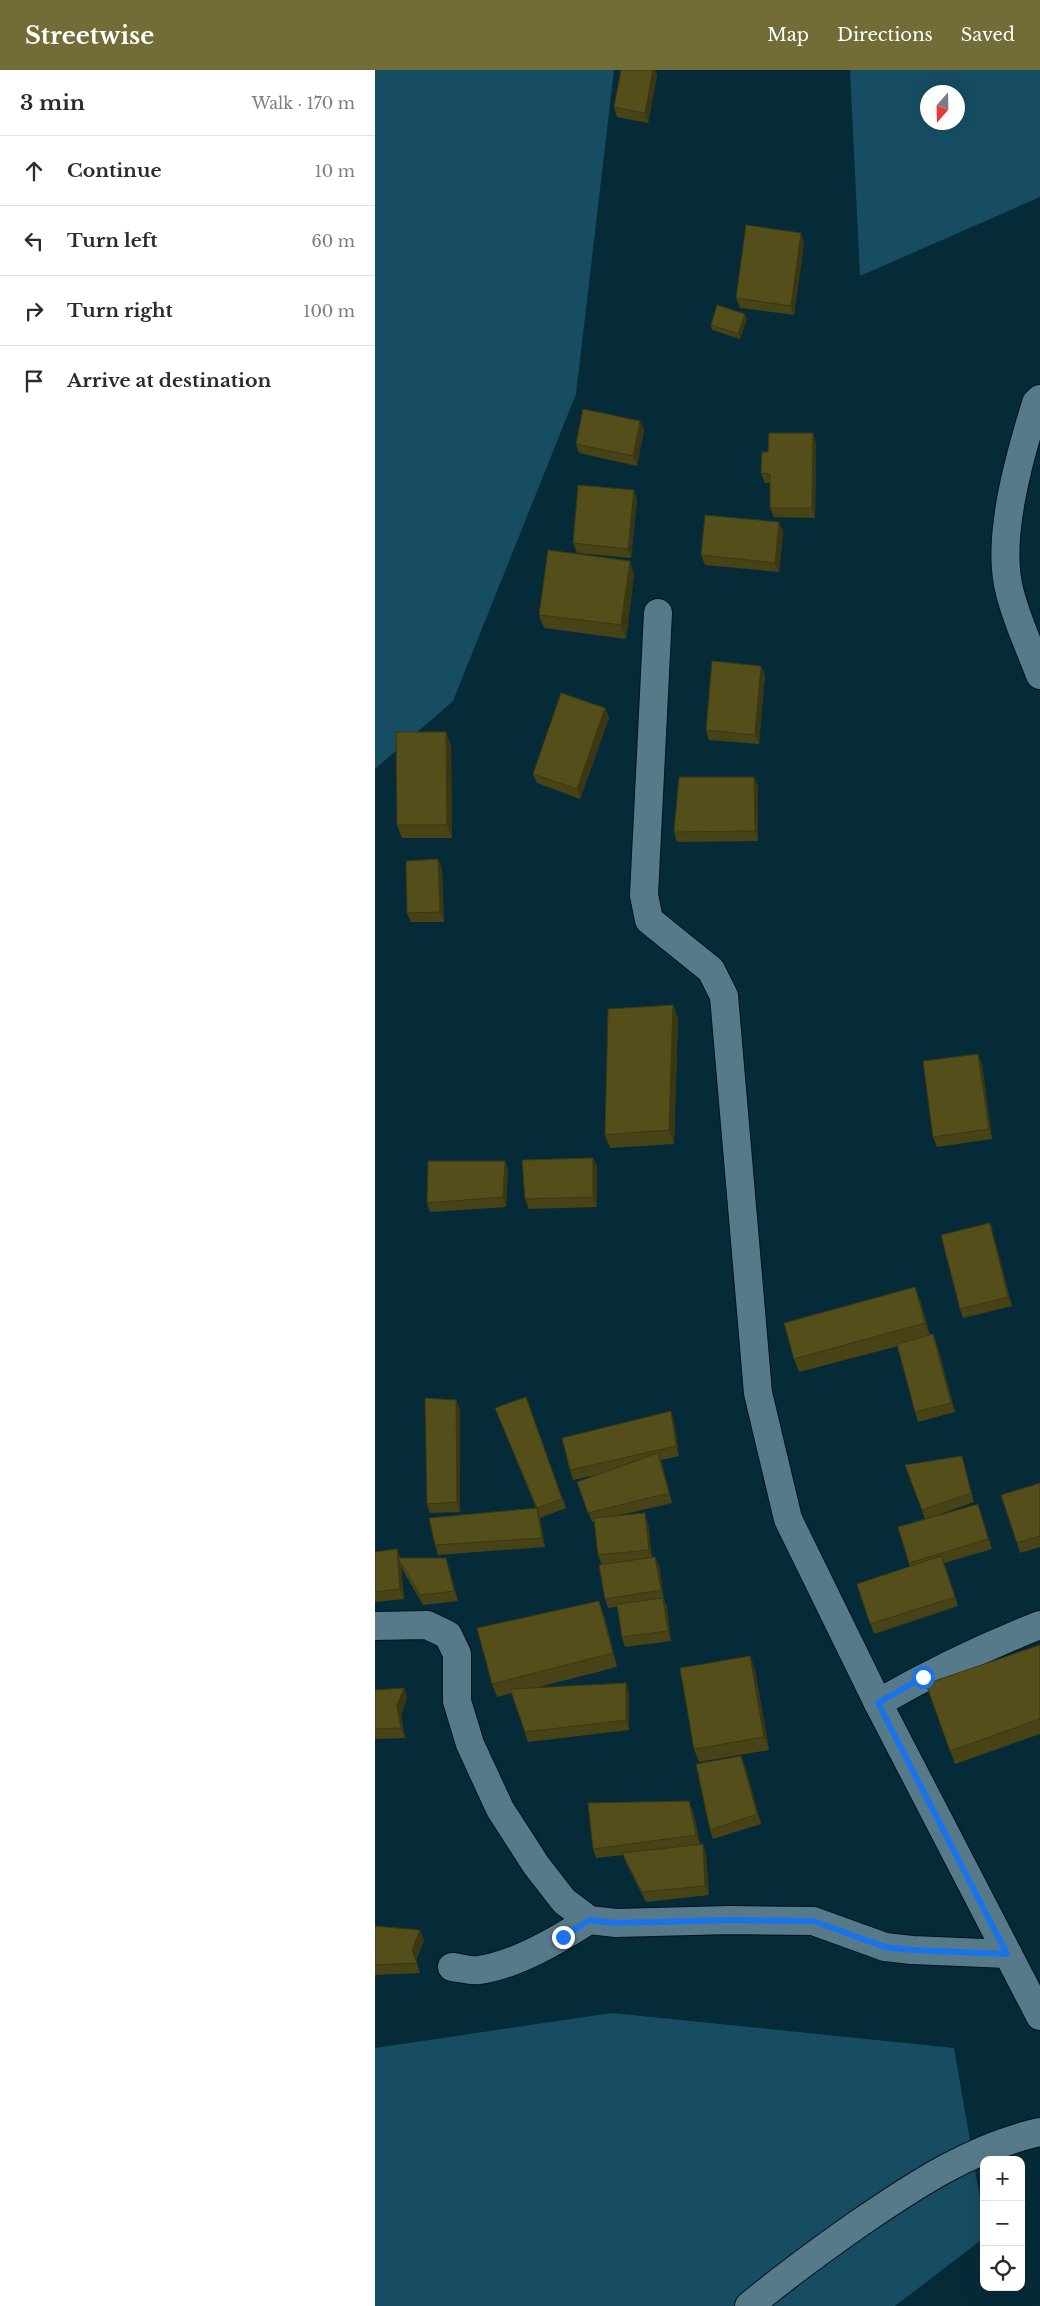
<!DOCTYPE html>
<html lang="en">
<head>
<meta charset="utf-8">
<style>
  :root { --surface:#fff; --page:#f2f2f3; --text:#2b2b33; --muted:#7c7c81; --line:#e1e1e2; --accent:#726c37 }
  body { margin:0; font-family:"Libre Baskerville",serif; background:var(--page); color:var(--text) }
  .controls { position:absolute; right:15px; bottom:15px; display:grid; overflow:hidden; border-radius:10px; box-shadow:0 5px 20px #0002 }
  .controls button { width:45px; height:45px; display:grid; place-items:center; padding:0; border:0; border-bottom:1px solid var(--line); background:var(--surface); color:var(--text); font:25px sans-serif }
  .compass { position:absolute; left:545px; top:15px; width:45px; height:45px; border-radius:50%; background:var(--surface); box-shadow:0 5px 20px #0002; rotate:200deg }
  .stop { position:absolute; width:15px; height:15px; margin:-11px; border:4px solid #1a73e8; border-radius:50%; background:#fff }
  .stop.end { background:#1a73e8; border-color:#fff; box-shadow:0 1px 5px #0008 }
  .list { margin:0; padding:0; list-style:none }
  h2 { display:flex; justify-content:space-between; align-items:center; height:65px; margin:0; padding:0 20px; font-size:21px }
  h2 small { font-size:16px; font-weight:400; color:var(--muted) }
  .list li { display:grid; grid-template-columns:32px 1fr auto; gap:15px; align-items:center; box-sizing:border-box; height:70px; padding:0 20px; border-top:1px solid var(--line) }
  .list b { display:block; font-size:19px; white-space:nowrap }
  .list em { font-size:16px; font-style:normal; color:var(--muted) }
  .icon { flex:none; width:28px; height:28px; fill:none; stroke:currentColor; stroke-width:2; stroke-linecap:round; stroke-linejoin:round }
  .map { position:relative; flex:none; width:665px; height:2236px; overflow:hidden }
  header { display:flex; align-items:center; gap:30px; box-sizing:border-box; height:70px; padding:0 25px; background:var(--accent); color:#fff }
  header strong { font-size:24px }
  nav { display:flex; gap:28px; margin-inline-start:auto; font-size:18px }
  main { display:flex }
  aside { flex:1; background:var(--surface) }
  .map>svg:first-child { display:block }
  .green { fill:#164d62; fill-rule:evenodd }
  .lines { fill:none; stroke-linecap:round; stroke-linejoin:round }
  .minor-casing { stroke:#00121c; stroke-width:30 }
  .minor { stroke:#577a8a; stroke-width:28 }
  .wall { fill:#484316 }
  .shaded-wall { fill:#3b3712 }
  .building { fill:#544e1a; stroke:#3b3712 }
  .route { stroke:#1a73e8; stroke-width:6 }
</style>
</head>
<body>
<header>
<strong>Streetwise</strong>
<nav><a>Map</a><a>Directions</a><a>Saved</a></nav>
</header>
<main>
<aside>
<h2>3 min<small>Walk · 170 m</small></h2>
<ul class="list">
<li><svg class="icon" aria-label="ahead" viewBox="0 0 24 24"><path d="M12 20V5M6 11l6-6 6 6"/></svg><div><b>Continue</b></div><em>10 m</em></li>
<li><svg class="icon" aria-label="left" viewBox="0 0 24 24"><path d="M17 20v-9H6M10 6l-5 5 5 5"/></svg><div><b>Turn left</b></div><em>60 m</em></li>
<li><svg class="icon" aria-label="right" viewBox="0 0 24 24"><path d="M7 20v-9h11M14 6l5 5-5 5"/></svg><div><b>Turn right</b></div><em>100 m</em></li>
<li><svg class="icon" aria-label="arrive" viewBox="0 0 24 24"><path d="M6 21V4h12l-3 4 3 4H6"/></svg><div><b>Arrive at destination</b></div></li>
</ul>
</aside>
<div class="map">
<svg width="665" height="2236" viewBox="0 0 665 2236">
  <rect width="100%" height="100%" fill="#062b38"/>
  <!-- green -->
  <g class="green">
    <path d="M0 0H239L201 324 78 631 0 699Z"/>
    <path d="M475 0H665V127L485 206ZM552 22H582V52H552Z"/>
    <path d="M237 1943 579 1978 609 2152V2168L520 2236H0V1978Z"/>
  </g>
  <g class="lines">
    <!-- minor casing -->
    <g class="minor-casing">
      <g id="minor">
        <path d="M665 329 661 333C645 385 620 470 635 523 642 551 655 578 665 605"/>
        <path d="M283 543 269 825 274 850 336 900 349 926 383 1323 413 1449 503 1633 665 1946"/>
        <path d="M0 1556 52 1555 73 1565 82 1584V1631L95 1674 125 1739 161 1795 189 1831 214 1850 241 1853 355 1850 438 1851 510 1877 537 1880 633 1884"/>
        <path d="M503 1633C555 1603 609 1577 665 1555"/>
        <path d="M77 1897C86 1898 96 1901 104 1900 141 1895 183 1870 214 1850"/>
        <path d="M374 2236C409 2207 446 2180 483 2154 540 2115 597 2077 665 2062"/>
      </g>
    </g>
    <!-- minor -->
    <use href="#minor" class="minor"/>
  </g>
  <!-- wall -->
  <g class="wall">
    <path d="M246 0H280L282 6 273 53 242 47 239 37Z"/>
    <path d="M429 173 419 245 365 238 361 228Z"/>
    <path d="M372 249 365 269 337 260 336 255Z"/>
    <path d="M265 351 269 360 262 396 204 383 201 374Z"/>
    <path d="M441 373 440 448 399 447 395 438V413H390L386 403Z"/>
    <path d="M259 420 262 429 256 488 202 483 198 473Z"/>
    <path d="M404 452 408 462 404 502 330 495 326 485Z"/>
    <path d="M255 491 259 505 251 569 169 558 164 545Z"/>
    <path d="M390 605 384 674 334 670 331 660Z"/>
    <path d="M230 638 234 648 205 729 162 713 158 704Z"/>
    <path d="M71 662 76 676 77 768H27L22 755Z"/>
    <path d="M379 707 383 717V771L302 772 299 762Z"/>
    <path d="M63 789 67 799 69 852H36L32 843Z"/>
    <path d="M298 935 303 948 299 1074 235 1078 230 1065Z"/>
    <path d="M607 994 617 1069 562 1077 558 1067Z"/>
    <path d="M218 1088 222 1097V1137L154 1139 150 1129Z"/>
    <path d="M130 1091 133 1100 131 1137 55 1142 52 1133Z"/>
    <path d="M615 1153 618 1163 637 1236 588 1248 585 1239Z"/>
    <path d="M545 1230 555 1265 562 1274 580 1342 543 1352 540 1342 523 1276 424 1302 419 1289Z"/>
    <path d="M151 1327 191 1438 165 1448 170 1477 63 1485 60 1475 161 1438 120 1338Z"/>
    <path d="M81 1330 85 1340V1442L55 1443 52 1434Z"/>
    <path d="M299 1351 304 1386 286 1390 297 1433 245 1445 273 1453 277 1487H280L284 1496 289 1530 292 1537 296 1571 250 1577 247 1567 242 1537 233 1538 230 1529 227 1495 223 1485 219 1452H217L202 1412 225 1404 198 1410 195 1400Z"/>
    <path d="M587 1386 590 1396 599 1432 563 1445 606 1443 617 1479 569 1493 583 1536 499 1564 482 1514 535 1497 523 1457 550 1449 530 1395Z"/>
    <path d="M665 1413V1477L645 1483 642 1473Z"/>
    <path d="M22 1479 25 1488H71L74 1498 83 1531 48 1535 26 1497 29 1529 0 1532V1482Z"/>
    <path d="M229 1545 242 1597 160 1618 251 1613 254 1623V1660L153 1672 137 1623 122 1627 117 1614Z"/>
    <path d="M665 1575V1664L580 1694 551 1614Z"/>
    <path d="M375 1586 380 1600 394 1680 324 1692 319 1679Z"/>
    <path d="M29 1618 32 1628 26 1645 30 1668 0 1669V1620Z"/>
    <path d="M370 1696 386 1754 338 1769 335 1760Z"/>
    <path d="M318 1741 325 1774 331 1784 334 1825 271 1832 251 1793 248 1785 221 1788 218 1779Z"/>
    <path d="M0 1856 45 1860 49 1870 41 1890 45 1903 0 1905Z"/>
  </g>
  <!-- shaded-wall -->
  <g class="shaded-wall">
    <path d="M278 0H280L282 6 273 53 270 43Z"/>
    <path d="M426 163 429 173 419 245 416 236Z"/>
    <path d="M370 244 372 249 365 269 363 264Z"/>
    <path d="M265 351 269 360 262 396 258 386Z"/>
    <path d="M438 363 441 373 440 448 437 438Z"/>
    <path d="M259 420 262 429 256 488 253 479Z"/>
    <path d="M404 452 408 462 404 502 400 493Z"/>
    <path d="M255 491 259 505 251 569 246 555Z"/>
    <path d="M386 596 390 605 384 674 380 665Z"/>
    <path d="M230 638 234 648 205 729 202 719Z"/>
    <path d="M71 662 76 676 77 768 72 755Z"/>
    <path d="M379 707 383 717V771L380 761Z"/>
    <path d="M63 789 67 799 69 852 65 842Z"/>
    <path d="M298 935 303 948 299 1074 294 1060Z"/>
    <path d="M603 984 607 994 617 1069 614 1059Z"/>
    <path d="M218 1088 222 1097V1137L218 1127Z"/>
    <path d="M130 1091 133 1100 131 1137 128 1127Z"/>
    <path d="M615 1153 618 1163 637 1236 633 1227Z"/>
    <path d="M540 1217 545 1230 555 1267 550 1253Z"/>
    <path d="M558 1264 562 1274 580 1342 576 1333Z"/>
    <path d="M81 1330 85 1340V1442L82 1432Z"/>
    <path d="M296 1341 299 1351 304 1386 301 1376Z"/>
    <path d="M283 1383 287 1393 297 1433 294 1423Z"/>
    <path d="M587 1386 590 1396 599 1432 596 1423Z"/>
    <path d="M603 1434 606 1443 617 1479 613 1469Z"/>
    <path d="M162 1438 165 1448 170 1477 167 1468Z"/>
    <path d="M270 1443 273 1453 277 1489 274 1480Z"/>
    <path d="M22 1479 26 1489 23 1488 26 1497 29 1529 25 1519Z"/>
    <path d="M280 1487 284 1496 289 1530 286 1520Z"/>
    <path d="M71 1488 74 1498 83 1531 79 1521Z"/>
    <path d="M288 1528 292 1537 296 1571 293 1561Z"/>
    <path d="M224 1531 229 1545 242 1597 238 1583Z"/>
    <path d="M375 1586 380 1600 394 1680 389 1667Z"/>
    <path d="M251 1613 254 1623V1660L251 1650Z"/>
    <path d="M29 1618 32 1628 26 1645 30 1668 26 1658 22 1635Z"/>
    <path d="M366 1686 370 1696 386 1754 382 1744Z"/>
    <path d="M314 1731 318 1741 325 1774 321 1765Z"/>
    <path d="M328 1774 331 1784 334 1825 330 1816Z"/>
    <path d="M45 1860 49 1870 40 1890 37 1880Z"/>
  </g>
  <!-- building -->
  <g class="building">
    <path d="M246 0H278L270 43 239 37Z"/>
    <path d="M371 155 426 163 416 236 361 228Z"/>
    <path d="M342 235 370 244 363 264 336 255Z"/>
    <path d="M208 339 265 351 258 386 201 374Z"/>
    <path d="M394 363H438L437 438H395V404L386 403 387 382H393Z"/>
    <path d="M203 415 259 420 253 479 198 473Z"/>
    <path d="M330 445 404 452 400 493 326 485Z"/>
    <path d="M173 480 255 491 246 555 164 545Z"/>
    <path d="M337 591 386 596 380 665 331 660Z"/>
    <path d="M186 623 230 638 202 719 158 704Z"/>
    <path d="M21 662H71L72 755H22Z"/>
    <path d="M304 707H379L380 761 299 762Z"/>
    <path d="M63 789 65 842 32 843 31 791Z"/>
    <path d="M298 935 294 1060 230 1065 233 939Z"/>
    <path d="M603 984 614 1059 558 1067 548 991Z"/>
    <path d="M218 1088V1127L150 1129 147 1090Z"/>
    <path d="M53 1091H130L128 1127 52 1133Z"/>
    <path d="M615 1153 633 1227 585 1239 566 1165Z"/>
    <path d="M540 1217 550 1253 419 1289 409 1253Z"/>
    <path d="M558 1264 576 1333 540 1342 522 1274Z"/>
    <path d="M151 1327 187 1429 162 1438 120 1338Z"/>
    <path d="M50 1328 81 1330 82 1432 52 1434Z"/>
    <path d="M296 1341 301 1376 195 1400 187 1368Z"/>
    <path d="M283 1383 294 1423 213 1443 202 1412Z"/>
    <path d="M587 1386 596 1423 547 1440 530 1395Z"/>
    <path d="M665 1413V1466L642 1473 626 1425Z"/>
    <path d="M603 1434 613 1469 534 1493 523 1457Z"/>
    <path d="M162 1438 167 1468 60 1475 54 1448Z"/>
    <path d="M270 1443 274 1480 223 1485 219 1448Z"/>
    <path d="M22 1479 25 1519 0 1522V1482Z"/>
    <path d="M566 1486 580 1527 495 1554 482 1514Z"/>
    <path d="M280 1487 286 1520 230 1529 224 1495Z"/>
    <path d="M23 1488H71L79 1521 45 1525Z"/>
    <path d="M288 1528 293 1561 247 1567 242 1534Z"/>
    <path d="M224 1531 238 1583 117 1614 102 1558Z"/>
    <path d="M665 1575V1649L575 1681 551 1614Z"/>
    <path d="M375 1586 389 1667 319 1679 305 1598Z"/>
    <path d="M251 1613V1650L150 1662 135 1619Z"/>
    <path d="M29 1618 22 1635 26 1658 0 1659V1620Z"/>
    <path d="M366 1686 382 1744 335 1760 321 1694Z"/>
    <path d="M314 1731 321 1765 218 1779 213 1733Z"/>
    <path d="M328 1774 330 1816 267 1822 247 1783Z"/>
    <path d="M0 1856 45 1860 37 1880 42 1893 0 1895Z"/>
  </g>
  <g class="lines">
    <!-- route -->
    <path class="route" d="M188 1867 214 1850 241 1853 355 1850 438 1851 510 1877 537 1880 632 1884 503 1633 548 1607"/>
  </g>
</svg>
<div class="controls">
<button>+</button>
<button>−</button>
<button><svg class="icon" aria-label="locate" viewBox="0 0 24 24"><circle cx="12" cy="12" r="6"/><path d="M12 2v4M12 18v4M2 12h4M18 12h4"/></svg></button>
</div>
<svg class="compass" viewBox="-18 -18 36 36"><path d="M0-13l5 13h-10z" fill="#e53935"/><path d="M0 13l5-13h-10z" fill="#7c7c81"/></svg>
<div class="stop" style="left:548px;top:1607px"></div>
<div class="stop end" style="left:188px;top:1867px"></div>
</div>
</main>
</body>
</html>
